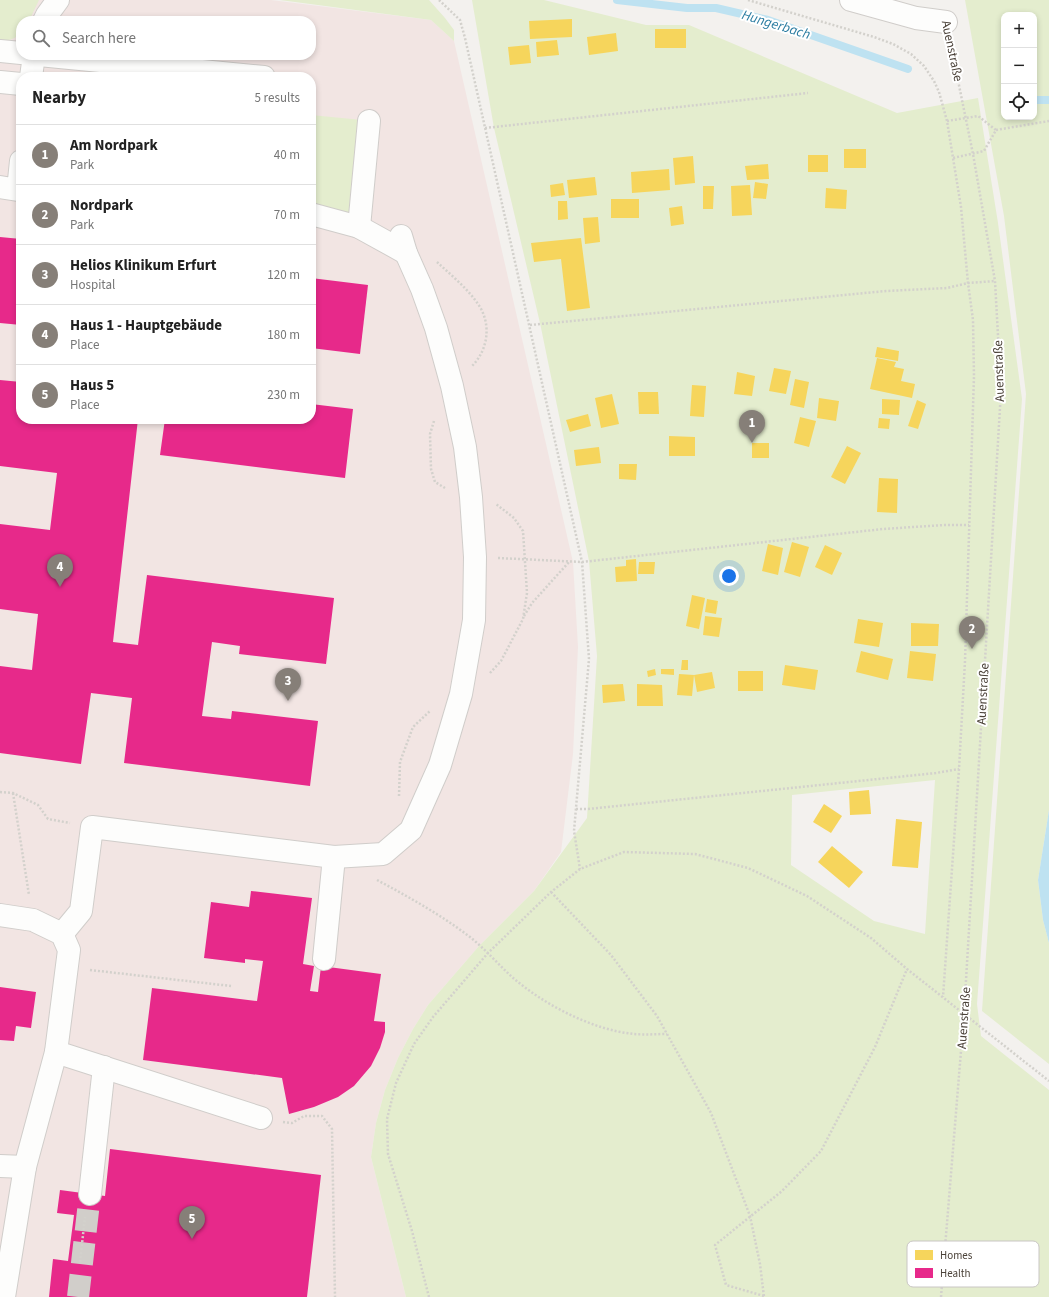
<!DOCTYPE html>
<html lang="en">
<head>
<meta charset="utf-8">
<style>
  :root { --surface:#fff; --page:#f6f6f6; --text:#222; --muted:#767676; --line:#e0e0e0; --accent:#867f78 }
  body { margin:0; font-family:"Source Sans 3",sans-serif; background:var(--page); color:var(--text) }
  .controls { position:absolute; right:12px; top:12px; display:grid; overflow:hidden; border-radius:8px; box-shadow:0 2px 6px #0003 }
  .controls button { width:36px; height:36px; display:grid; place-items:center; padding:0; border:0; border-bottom:1px solid var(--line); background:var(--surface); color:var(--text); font:20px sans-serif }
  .you { position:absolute; left:729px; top:576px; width:14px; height:14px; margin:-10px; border:3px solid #fff; border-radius:50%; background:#1a73e8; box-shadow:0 0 0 6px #1a73e833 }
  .badge { display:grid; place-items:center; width:26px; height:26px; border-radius:50%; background:var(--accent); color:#fff; font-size:13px; font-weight:700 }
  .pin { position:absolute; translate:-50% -33px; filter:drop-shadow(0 1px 2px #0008) }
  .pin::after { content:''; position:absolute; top:21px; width:14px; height:12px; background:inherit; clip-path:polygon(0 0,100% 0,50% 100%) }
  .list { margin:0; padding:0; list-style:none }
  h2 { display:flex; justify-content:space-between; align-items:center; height:52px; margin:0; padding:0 16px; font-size:17px }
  h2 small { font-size:13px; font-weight:400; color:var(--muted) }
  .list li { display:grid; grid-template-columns:26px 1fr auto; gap:12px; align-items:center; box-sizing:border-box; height:60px; padding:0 16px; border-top:1px solid var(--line) }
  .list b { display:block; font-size:15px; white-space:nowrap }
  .list p { margin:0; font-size:13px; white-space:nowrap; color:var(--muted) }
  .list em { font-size:13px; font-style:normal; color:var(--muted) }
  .icon { flex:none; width:22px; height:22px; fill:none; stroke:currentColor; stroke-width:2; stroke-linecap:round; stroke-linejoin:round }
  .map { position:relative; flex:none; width:1049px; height:1297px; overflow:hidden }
  .search { position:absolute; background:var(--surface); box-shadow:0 2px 6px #0003; left:16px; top:16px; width:300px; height:44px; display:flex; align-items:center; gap:10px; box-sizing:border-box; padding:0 14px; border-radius:16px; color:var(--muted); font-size:15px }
  .panel { position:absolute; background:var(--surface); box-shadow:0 2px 6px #0003; left:16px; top:72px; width:300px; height:352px; border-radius:16px }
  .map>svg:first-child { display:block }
  .medical { fill:#f2e5e3; fill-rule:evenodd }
  .green { fill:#e4edce; fill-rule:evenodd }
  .water { fill:#bee2f1 }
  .homes { fill:#f6d55c }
  .health { fill:#e7298a }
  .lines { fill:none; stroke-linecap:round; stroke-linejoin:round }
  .stream { stroke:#bee2f1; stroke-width:8 }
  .minor-tunnel { stroke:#d1ceca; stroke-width:22; stroke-dasharray:22 11; stroke-linecap:butt }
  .minor-casing { stroke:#d0cdca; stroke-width:24 }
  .path { stroke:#d3d1cc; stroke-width:2.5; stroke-dasharray:2 2; stroke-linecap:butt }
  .minor { stroke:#fdfdfc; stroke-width:22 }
  .labels { text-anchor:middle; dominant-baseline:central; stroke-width:4; stroke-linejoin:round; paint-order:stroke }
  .street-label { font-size:13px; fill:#4b4239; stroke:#fff }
  .water-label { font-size:14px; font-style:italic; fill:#2a7ca1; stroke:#fff }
  .key { fill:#fff; stroke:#c9c6c4; stroke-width:1 }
  .key-label { font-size:11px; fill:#4b4239 }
</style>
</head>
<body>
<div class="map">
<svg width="1049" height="1297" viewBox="0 0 1049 1297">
  <rect width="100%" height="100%" fill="#f3f1ee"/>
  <!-- medical -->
  <path class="medical" d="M0 0H271L431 20 454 41 573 562 578 647 573 754 561 852 534 891 479 946 428 1005 413 1029 398 1058 385 1090 376 1123 371 1157 406 1297H0ZM21 21H311V55H21ZM21 77H311V419H21Z"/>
  <!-- green -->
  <g class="green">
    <path d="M0 0H39L29 21H21V33C15 39 8 41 0 41Z"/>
    <path d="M280 0H429L445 18 454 30V41L431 20Z"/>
    <path d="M472 0H544L646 25H689L897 113 978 98 998 223 1022 399 977 1004 981 1036 1049 1090V1297H406L371 1157 376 1123 385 1090 398 1058 413 1029 428 1005 479 946 534 891 587 818 597 656 589 561 540 323 494 128ZM935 780 925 934 874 921 791 865 792 795Z"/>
    <path d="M965 0H1049V810L1038 880 1043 920 1049 943V1064L982 1011 1026 394 1004 216ZM1004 15H1034V117H1004Z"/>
    <path d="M311 115 362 120 357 219 311 208Z"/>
  </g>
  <!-- water -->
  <path class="water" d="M1049 810V943L1043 920 1038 880Z"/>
  <!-- homes -->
  <g class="homes">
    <path d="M572 19V37L530 39 529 21Z"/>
    <rect x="655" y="29" width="31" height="19"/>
    <path d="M616 33 618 51 589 55 587 37Z"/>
    <path d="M557 40 559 55 537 57 536 42Z"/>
    <path d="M529 45 531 63 510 65 508 47Z"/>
    <rect x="844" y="149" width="22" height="19"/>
    <rect x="808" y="155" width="20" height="17"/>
    <path d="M693 156 695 183 675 185 673 158Z"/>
    <path d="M768 164 769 179 747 180 745 166Z"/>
    <path d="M669 169 670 190 632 193 631 172Z"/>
    <path d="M595 177 597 195 569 198 567 180Z"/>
    <path d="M755 182 768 184 766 199 753 198Z"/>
    <path d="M563 183 565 195 551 197 550 185Z"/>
    <path d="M750 185 752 215 732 216 731 186Z"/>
    <path d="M703 186H714L713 209H703Z"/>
    <path d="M826 188 847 190 846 209 825 208Z"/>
    <rect x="611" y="199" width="28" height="19"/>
    <path d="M558 201H567L568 219 558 220Z"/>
    <path d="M682 206 684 224 671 226 669 208Z"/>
    <path d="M598 217 600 242 585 244 583 218Z"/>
    <path d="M581 238 590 308 567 311 561 259 534 262 531 243Z"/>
    <path d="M877 347 899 351 898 361 875 357Z"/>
    <path d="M877 358 896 362 894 367 904 369 901 381 915 384 912 398 870 389Z"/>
    <path d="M774 368 791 371 786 394 769 391Z"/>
    <path d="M737 372 755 376 752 396 734 394Z"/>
    <path d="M795 379 809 382 804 408 790 405Z"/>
    <path d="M692 385 706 386 704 417 690 416Z"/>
    <path d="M638 392H658L659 414H639Z"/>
    <path d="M612 394 619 424 601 428 595 398Z"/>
    <path d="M819 398 839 401 836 421 817 418Z"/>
    <path d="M882 399 900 400 899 415 882 414Z"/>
    <path d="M917 400 926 404 918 429 908 426Z"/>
    <path d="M588 414 591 426 570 432 566 420Z"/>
    <path d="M800 417 816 421 809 447 794 443Z"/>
    <path d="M879 418 890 419 889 429 878 428Z"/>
    <path d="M669 436 695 437V456H669Z"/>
    <rect x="752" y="443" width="17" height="15"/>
    <path d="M847 446 861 453 845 484 831 477Z"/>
    <path d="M599 447 601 463 576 466 574 450Z"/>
    <path d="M619 464H637L636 480 619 479Z"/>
    <path d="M879 478 898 479 897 513 877 512Z"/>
    <path d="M792 542 809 547 800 577 784 572Z"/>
    <path d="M768 544 783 548 778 575 762 571Z"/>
    <path d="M825 545 842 553 832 575 815 567Z"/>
    <path d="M636 559 637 581 616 582 615 567 626 566V560Z"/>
    <path d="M639 562H655L654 574H638Z"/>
    <path d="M692 595 705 598 699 629 686 626Z"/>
    <path d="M707 599 718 601 716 614 705 612Z"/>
    <path d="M705 616 722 618 719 637 703 635Z"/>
    <path d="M858 619 883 623 879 647 854 643Z"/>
    <path d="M911 623 939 624 938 646H911Z"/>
    <path d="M861 651 893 659 888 680 856 672Z"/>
    <path d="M910 651 936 654 933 681 907 678Z"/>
    <path d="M682 660H688V670H681Z"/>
    <path d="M785 665 818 670 815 690 782 685Z"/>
    <path d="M655 669 656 675 648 677 647 671Z"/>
    <path d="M661 669H674V675L661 674Z"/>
    <rect x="738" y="671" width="25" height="20"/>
    <path d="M712 672 715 688 697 692 694 675 692 696 677 695 679 674 694 675Z"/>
    <path d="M623 684 625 701 603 703 602 685Z"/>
    <path d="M637 684 662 685 663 706H637Z"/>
    <path d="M869 790 871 814 850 815 849 792Z"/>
    <path d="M824 804 842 816 831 833 813 822Z"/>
    <path d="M896 819 922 822 918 868 892 866Z"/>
    <path d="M832 846 863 872 849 888 818 862Z"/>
  </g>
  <!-- health -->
  <g class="health">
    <path d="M0 237 21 239V325L0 323Z"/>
    <path d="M311 278 368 285 360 354 311 348Z"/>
    <path d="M0 380 21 382V419H138L113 642 138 645 147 575 334 598 326 664 239 654 240 646 212 642 202 716 231 719 232 711 318 721 310 786 124 763 132 698 91 693 81 764 0 753V666L32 670 38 614 0 609V524L50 530 57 473 0 466Z"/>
    <path d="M311 404 353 409 345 478 160 455 165 419H311Z"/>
    <path d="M251 891 312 898 303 964 314 966 310 991 318 992 321 966 381 974 374 1021 385 1022V1032L380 1048 371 1066 354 1086 338 1097 314 1107 289 1114 282 1078 143 1060 152 988 257 1001 263 961 245 959V963L204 958 211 902 249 907Z"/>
    <path d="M0 987 36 992 31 1028 16 1026 14 1041 0 1040Z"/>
    <path d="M110 1149 321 1175 307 1297H49L53 1259 68 1261 74 1215 57 1213 60 1190 105 1196Z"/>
  </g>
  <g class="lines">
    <!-- stream -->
    <g class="stream">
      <path d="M617 0 687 8H716L768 20 908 69"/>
      <path d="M1034 100H1049"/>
    </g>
    <!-- minor-tunnel -->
    <path class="minor-tunnel" d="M78 1297 90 1194"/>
    <!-- minor casing -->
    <g class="minor-casing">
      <g id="minor">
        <path d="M851 0 916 18 946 22"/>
        <path d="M44 21 47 15 58 0"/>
        <path d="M0 51 21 53"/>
        <path d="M39 55 264 77"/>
        <path d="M31 77 34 55"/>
        <path d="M0 82 21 84"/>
        <path d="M0 187 18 190 21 161"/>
        <path d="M311 214 359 227 406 253"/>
        <path d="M359 227 369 121"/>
        <path d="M334 857 383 854 411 830 440 765 461 694 474 620 475 557 471 497 465 447 452 386 436 328 422 289 406 253 401 236"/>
        <path d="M0 915 33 920 62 934 69 950 56 1052 25 1167 4 1297"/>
        <path d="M62 934 81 911 92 827 334 857 324 959"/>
        <path d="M56 1052 261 1118"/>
        <path d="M0 1166 25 1167"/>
        <path d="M90 1194 104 1067"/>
      </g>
    </g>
    <!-- path -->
    <g class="path">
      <path d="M439 0 460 20 465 38 582 562 589 659 574 831 580 869"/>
      <path d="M748 0 874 37 893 44 911 54 924 66 934 81 939 92 947 121 961 207 968 283 973 320 974 376 965 661 959 769 943 997"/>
      <path d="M947 121 978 116 996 130 984 151 953 158"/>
      <path d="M485 128 808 93"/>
      <path d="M996 130 1049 121"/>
      <path d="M437 262C451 275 467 288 478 304 492 324 488 350 472 366"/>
      <path d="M530 325 886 291 947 288 968 283 995 281"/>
      <path d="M434 421 430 434 431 469 435 482 445 488"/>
      <path d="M498 558 582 562 883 529 944 525H969"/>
      <path d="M524 616 532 603 569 562"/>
      <path d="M490 673 501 661 523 619 527 593 523 531 514 518 496 504"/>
      <path d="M0 792 13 793 38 805 48 819 70 823"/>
      <path d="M13 793 29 895"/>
      <path d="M399 796 400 762 413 727 430 711"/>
      <path d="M576 809H588L936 773 959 769"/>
      <path d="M377 880C409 897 441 915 470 937 485 949 498 964 512 977 543 1004 592 1030 634 1034 645 1035 656 1034 667 1034"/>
      <path d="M551 892 611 955 657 1016 711 1113 750 1216 760 1264 764 1297"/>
      <path d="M90 970 231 986"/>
      <path d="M283 1122 292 1123 304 1116H322L332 1129 335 1297"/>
      <path d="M80 1262 85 1217"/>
      <path d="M764 1296 726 1285 715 1245 782 1191 821 1151 875 1047 907 969"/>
      <path d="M429 1297 412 1231 388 1154 387 1119 396 1083 414 1044 433 1017 488 953 551 892 580 869 624 852 695 854 748 868 807 896 871 938 907 969 1049 1081"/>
      <path d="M941 1297 964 1014 1001 391 995 281 973 154 951 46"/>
    </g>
    <!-- minor -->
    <use href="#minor" class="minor"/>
  </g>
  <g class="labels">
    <!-- street labels -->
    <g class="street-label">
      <text transform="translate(952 51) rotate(78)">Auenstraße</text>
      <text transform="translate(999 371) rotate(-92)">Auenstraße</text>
      <text transform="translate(983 694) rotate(-87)">Auenstraße</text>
      <text transform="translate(964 1018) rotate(-86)">Auenstraße</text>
    </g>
    <!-- water labels -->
    <g class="water-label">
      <text transform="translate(776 25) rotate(17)">Hungerbach</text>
    </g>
  </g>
  <!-- legend -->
  <rect x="907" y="1241" width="132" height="46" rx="6" class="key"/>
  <rect x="915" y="1250" width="18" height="10" fill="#f6d55c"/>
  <rect x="915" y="1268" width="18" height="10" fill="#e7298a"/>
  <g class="key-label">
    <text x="940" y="1259">Homes</text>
    <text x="940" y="1277">Health</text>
  </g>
</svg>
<div class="controls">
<button>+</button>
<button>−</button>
<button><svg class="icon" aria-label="locate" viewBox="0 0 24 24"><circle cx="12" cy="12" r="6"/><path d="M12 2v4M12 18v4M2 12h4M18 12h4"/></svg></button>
</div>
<div class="you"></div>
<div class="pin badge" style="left:752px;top:443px">1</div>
<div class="pin badge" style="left:972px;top:649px">2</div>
<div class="pin badge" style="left:288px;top:701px">3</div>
<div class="pin badge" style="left:60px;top:587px">4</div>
<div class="pin badge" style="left:192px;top:1239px">5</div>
<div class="search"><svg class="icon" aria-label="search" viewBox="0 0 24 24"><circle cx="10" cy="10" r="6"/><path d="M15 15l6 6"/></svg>Search here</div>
<section class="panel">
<h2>Nearby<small>5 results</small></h2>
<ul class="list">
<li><span class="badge">1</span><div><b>Am Nordpark</b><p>Park</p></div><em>40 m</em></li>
<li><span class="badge">2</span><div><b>Nordpark</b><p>Park</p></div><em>70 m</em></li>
<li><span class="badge">3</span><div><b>Helios Klinikum Erfurt</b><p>Hospital</p></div><em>120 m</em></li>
<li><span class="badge">4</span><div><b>Haus 1 - Hauptgebäude</b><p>Place</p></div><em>180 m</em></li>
<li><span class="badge">5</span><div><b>Haus 5</b><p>Place</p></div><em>230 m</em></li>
</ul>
</section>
</div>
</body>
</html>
